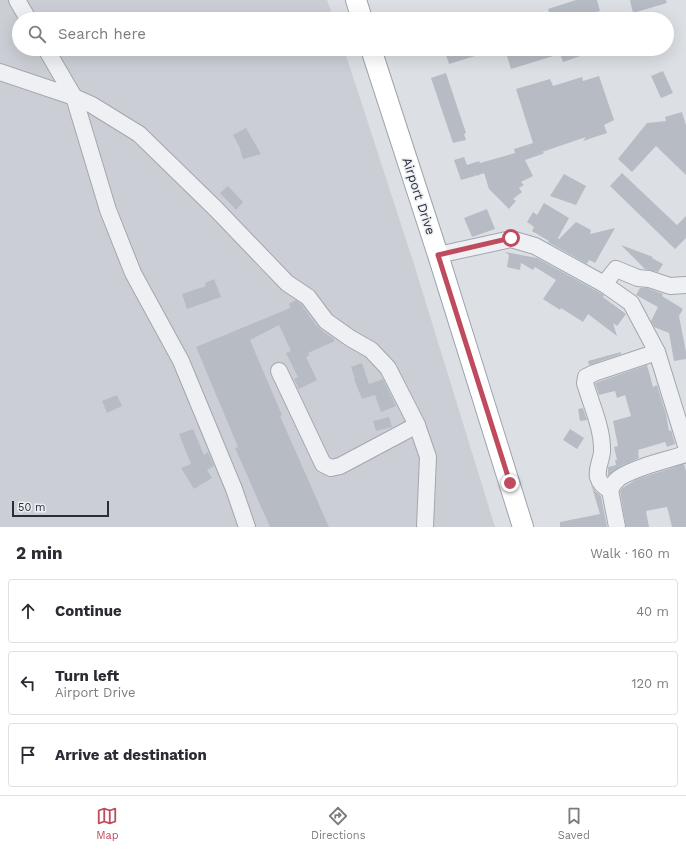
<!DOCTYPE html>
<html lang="en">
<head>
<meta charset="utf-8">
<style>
  :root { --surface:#fff; --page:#f7f7f7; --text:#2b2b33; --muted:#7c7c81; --line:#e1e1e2; --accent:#bf4c5e }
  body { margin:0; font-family:"Work Sans",sans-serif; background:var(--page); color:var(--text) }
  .scale { position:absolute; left:12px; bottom:10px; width:97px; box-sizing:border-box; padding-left:4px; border:2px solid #282e39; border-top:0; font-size:11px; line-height:14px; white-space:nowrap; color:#282e39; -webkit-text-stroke:3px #ebeef3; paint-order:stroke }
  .stop { position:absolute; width:12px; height:12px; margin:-9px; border:3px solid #bf4c5e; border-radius:50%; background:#fff }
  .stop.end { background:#bf4c5e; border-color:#fff; box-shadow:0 1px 4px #0008 }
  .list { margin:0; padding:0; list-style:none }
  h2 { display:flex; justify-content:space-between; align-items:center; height:52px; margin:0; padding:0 16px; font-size:17px }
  h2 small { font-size:13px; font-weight:400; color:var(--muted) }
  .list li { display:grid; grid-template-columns:26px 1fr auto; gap:12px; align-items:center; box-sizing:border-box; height:64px; margin:0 8px 8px; padding:0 8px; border:1px solid var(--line); border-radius:4px }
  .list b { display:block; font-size:15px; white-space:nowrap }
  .list p { margin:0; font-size:13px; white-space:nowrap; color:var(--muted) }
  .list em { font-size:13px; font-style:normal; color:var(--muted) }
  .icon { flex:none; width:22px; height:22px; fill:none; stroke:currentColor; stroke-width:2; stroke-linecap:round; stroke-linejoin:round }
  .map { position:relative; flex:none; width:686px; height:527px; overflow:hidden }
  .search { position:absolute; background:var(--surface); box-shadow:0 4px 16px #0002; left:12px; right:12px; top:12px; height:44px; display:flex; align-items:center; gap:10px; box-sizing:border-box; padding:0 14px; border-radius:22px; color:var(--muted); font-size:15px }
  .sheet { height:268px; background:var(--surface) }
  nav { display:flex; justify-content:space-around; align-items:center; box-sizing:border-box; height:56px; border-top:1px solid var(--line); background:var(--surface); font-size:11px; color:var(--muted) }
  nav a { display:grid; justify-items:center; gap:2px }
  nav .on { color:var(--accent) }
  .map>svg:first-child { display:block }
  .built { fill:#cbcfd5 }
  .building { fill:#b7bcc4 }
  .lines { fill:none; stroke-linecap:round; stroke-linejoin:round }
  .minor-casing { stroke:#a2a7ae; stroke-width:18 }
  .major-casing { stroke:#9da4af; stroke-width:22 }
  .minor { stroke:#eef0f4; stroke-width:16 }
  .major { stroke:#fff; stroke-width:20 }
  .route { stroke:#bf4c5e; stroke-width:5 }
  .labels { text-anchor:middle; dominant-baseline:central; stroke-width:3; stroke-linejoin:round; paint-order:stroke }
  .street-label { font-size:13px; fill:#282e39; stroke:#ebeef3 }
</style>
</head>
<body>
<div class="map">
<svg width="686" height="527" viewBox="0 0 686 527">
  <rect width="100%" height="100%" fill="#dce0e5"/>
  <!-- built -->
  <path class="built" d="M0 0H327L334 19H19V49H344L413 261 495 527H0Z"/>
  <!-- building -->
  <g class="building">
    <path d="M576 0H597L600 11 576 19H551L548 9Z"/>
    <path d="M630 0H666L667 3 633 13Z"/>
    <path d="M444 49H488V52L449 64Z"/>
    <path d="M529 49H595V51L563 62 560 54 511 69 507 56Z"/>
    <path d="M663 71 673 93 661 98 651 76Z"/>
    <path d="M446 73 466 133 464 134 466 140 453 143 431 78Z"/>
    <path d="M599 76 614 120 604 125 607 133 583 141 586 137 542 152 545 153 525 160 533 176 521 182 524 185 519 188 522 192 513 199 516 201 509 209 489 189 484 173 476 176 475 174V176L461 180 454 160 464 157 467 165 479 161 480 163 515 153 514 149 533 143 516 89 550 79 553 86 582 77 583 81Z"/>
    <path d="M682 112 686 125V175L656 146 632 172 618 159 647 123 666 121 665 117Z"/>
    <path d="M246 128 261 154 243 159 239 146 233 135Z"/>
    <path d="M622 173 677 225 686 216V238L675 249 610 186Z"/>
    <path d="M564 174 586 186 576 205 550 196Z"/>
    <path d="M228 186 243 202 236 210 220 193Z"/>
    <path d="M544 203 569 218 558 238 559 239 576 222 591 230 590 234 615 228 595 263 589 260 587 264 548 242 549 241 532 231 534 227 527 222 533 212 537 215Z"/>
    <path d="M487 209 495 229 472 237 464 218Z"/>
    <path d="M621 245 653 257 652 258 663 264 658 272 645 269Z"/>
    <path d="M505 252 537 258 604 295 603 297 626 314 617 326 613 323 617 336 588 314 583 322 561 308 560 310 543 299 556 280 535 267 533 270 521 263 520 270 507 267 509 255Z"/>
    <path d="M214 279 221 297 187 309 182 294 206 286 205 283Z"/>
    <path d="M640 288H647L663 294 662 296 683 309 679 316 686 352V359L674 361 669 333 654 327 651 321 658 307 636 295Z"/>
    <path d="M296 300 301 304 316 325 325 333 333 338 335 341 308 353 309 356 306 357 317 380 299 389 294 379 298 377 286 353 291 351 279 325 250 340 282 415 280 416 329 527H270L235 448 238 447 196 347 290 308 289 304Z"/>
    <path d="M621 352V354L589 365 588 361Z"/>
    <path d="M362 363 369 384 383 379 396 406 381 412 375 395 362 399 354 379H355L351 367Z"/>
    <path d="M647 365 653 387 657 385 666 414 669 431 671 430 675 444 667 447 665 442 638 450 639 453H638L639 458 621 466 608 476V467L616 465 615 460H617L614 447 618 446 613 421 631 416 625 395 617 398 615 391 599 395 595 383Z"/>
    <path d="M117 395 122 406 107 413 102 401Z"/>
    <path d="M583 408 587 420 580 421 578 409Z"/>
    <path d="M389 417 392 427 376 431 373 421Z"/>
    <path d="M193 429 204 455 208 452 214 466 207 470 212 478 194 489 181 468 191 464 179 434Z"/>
    <path d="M570 429 584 438 577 449 563 440Z"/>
    <path d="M684 464 686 471V527H672L667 507 646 511 649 527H626L620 491 622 488 637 479Z"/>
    <path d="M591 484 595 491 601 496 607 527H560V522L600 514Z"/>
  </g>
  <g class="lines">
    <!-- minor casing -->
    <g class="minor-casing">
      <g id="minor">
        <path d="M17 0 28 19"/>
        <path d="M46 49 74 97 108 210 133 273 181 361 234 489 247 527"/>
        <path d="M0 72 74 97 92 105 139 134 216 209 287 283 308 297 326 321 350 338 371 350 388 368 417 425 428 457 425 527"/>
        <path d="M438 255 511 239 535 246 604 284 631 303 657 352 686 446"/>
        <path d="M604 284 616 269 638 278 649 279 670 286 686 285"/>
        <path d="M279 371 323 464 331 468 340 466 417 425"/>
        <path d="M610 490C612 485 614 482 619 478 635 467 667 460 686 454"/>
        <path d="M617 527 610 490C604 487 600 484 598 477 596 466 603 458 602 449 602 427 591 404 585 383L586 377 594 373 657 352"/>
      </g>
    </g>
    <!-- major casing -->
    <g class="major-casing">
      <g id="major">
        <path d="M356 0 362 19"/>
        <path d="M371 49 438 255 523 527"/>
      </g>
    </g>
    <!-- minor -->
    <use href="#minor" class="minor"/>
    <!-- major -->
    <use href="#major" class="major"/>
  </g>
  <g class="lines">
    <!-- route -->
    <path class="route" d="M510 483 438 255 511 238"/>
  </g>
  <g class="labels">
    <!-- street labels -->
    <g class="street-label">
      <text transform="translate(419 196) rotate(72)">Airport Drive</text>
    </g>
  </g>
</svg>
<div class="scale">50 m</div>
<div class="stop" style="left:511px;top:238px"></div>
<div class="stop end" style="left:510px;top:483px"></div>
<div class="search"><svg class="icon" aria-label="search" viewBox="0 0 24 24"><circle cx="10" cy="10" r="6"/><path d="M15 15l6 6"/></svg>Search here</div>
</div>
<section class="sheet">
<h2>2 min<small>Walk · 160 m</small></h2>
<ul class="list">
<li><svg class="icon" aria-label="ahead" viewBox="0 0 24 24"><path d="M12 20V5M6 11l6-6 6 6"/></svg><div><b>Continue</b></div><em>40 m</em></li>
<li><svg class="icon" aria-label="left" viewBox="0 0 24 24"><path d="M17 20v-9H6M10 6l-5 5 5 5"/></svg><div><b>Turn left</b><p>Airport Drive</p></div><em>120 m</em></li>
<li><svg class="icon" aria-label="arrive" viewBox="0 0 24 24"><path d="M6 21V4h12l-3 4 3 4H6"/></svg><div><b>Arrive at destination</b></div></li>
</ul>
</section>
<nav>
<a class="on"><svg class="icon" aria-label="map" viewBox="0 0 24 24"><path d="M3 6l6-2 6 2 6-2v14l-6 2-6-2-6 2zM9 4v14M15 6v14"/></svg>Map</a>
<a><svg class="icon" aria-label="directions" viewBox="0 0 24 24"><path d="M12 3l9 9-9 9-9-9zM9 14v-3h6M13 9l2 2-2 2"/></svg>Directions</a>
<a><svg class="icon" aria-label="saved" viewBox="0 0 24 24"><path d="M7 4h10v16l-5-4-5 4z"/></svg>Saved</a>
</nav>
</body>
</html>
